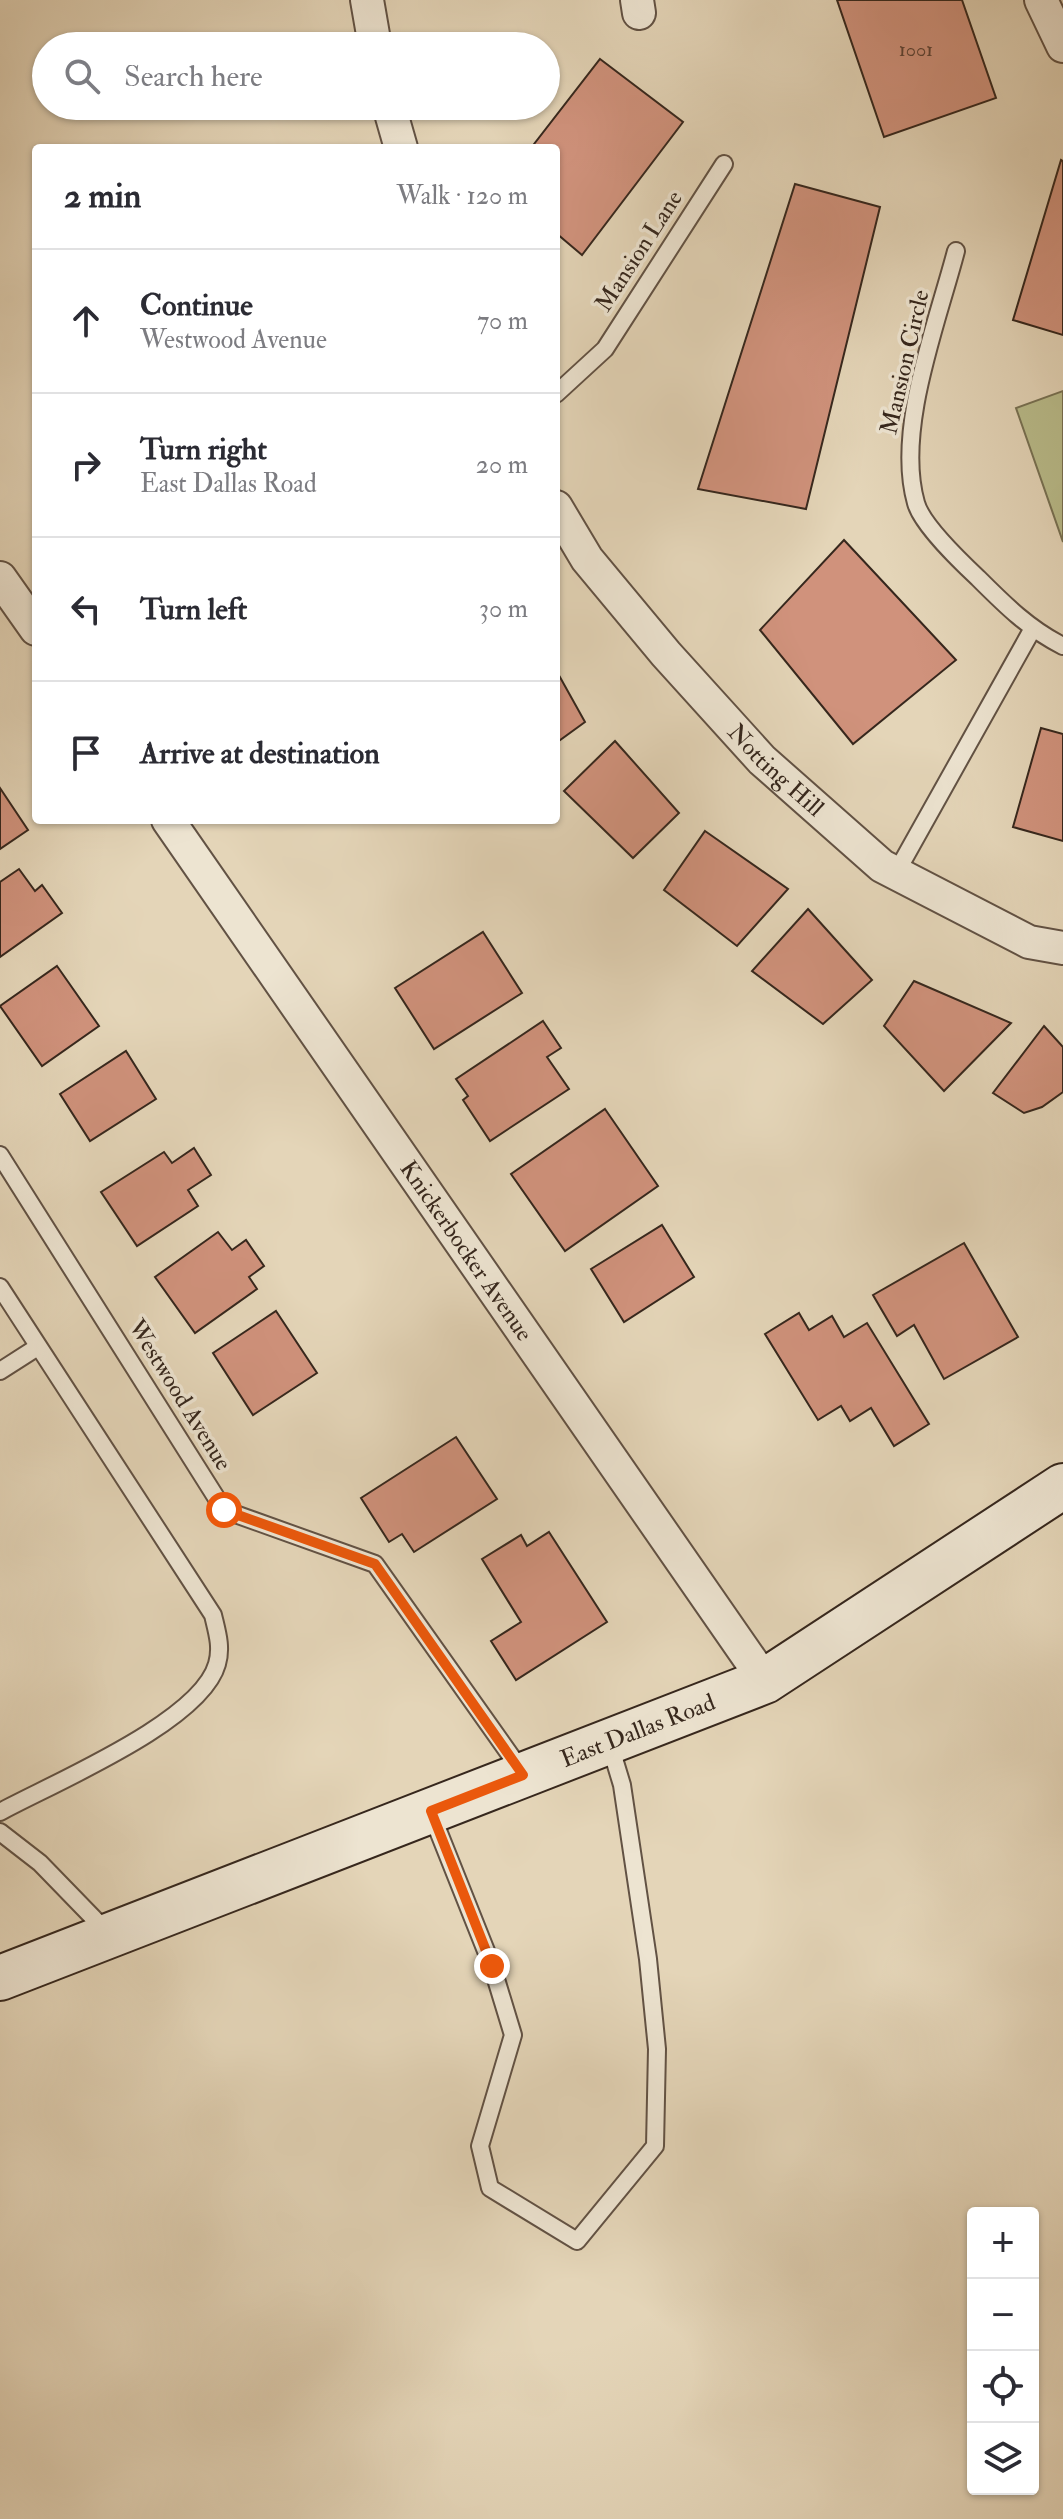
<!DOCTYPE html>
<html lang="en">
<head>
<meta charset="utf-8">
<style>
  :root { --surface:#fff; --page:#f7f7f7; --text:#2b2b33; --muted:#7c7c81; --line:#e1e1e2 }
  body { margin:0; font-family:"IM FELL Double Pica",serif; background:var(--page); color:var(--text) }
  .controls { position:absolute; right:24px; bottom:24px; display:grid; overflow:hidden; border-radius:8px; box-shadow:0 2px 6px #0004 }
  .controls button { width:72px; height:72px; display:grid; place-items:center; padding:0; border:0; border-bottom:2px solid var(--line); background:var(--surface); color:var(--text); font:40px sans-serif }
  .stop { position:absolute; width:24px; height:24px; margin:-18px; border:6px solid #ea580c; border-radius:50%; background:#fff }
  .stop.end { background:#ea580c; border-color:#fff; box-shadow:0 2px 8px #0008 }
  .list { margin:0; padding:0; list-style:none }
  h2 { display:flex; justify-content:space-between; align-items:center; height:104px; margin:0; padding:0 32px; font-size:34px }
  h2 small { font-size:26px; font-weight:400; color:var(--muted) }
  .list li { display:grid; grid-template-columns:52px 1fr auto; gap:24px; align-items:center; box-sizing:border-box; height:144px; padding:0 32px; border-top:2px solid var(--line) }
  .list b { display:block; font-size:30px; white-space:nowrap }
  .list p { margin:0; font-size:26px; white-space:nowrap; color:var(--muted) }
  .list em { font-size:26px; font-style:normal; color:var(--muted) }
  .icon { flex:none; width:44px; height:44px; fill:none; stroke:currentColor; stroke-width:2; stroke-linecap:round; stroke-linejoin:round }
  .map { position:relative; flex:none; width:1063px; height:2519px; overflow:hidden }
  .search { position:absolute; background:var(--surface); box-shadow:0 2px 6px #0004; left:32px; top:32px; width:528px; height:88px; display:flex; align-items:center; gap:20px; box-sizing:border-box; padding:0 28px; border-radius:44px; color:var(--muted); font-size:30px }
  .panel { position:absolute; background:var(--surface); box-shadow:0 2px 6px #0004; left:32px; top:144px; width:528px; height:680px; border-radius:8px }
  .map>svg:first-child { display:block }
  .green { fill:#b9bc8b; stroke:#787254; stroke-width:2 }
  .building { fill:#d0927c; stroke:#36271d; stroke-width:2 }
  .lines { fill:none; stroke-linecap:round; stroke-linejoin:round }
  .lane-casing { stroke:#625244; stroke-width:20 }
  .street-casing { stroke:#625244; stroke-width:36 }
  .secondary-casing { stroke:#36271d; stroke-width:48 }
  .lane { stroke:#ede4d1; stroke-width:16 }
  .street { stroke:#ede4d1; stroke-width:32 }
  .secondary { stroke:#ede4d1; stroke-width:44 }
  .route { stroke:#ea580c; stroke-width:10 }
  .labels { text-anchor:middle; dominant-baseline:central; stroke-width:7; stroke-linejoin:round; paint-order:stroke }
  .number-label { font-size:20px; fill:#5c4235 }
  .street-label { font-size:24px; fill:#36271d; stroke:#ede4d1 }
</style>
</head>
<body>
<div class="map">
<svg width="1063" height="2519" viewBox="0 0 1063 2519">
  <rect width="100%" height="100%" fill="#e4d5b8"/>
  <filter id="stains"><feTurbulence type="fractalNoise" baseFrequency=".0025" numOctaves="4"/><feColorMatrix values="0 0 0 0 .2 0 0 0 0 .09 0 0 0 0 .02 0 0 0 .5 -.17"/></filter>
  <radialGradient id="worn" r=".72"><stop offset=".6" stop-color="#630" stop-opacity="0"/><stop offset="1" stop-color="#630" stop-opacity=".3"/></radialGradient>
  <!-- green -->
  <path class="green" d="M1063 391V542L1016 408Z"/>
  <!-- building -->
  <g class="building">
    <path d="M837 0H962L996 98 884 137Z"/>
    <path d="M600 59 683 122 582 255 556 233V148H531Z"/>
    <path d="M1061 160 1063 161V335L1013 320Z"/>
    <path d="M795 184 880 207 806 509 698 489Z"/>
    <path d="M844 540 956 660 853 744 760 630Z"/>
    <path d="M556 670 585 722 556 743Z"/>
    <path d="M1041 728 1063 734V841L1013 827Z"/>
    <path d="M615 741 679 813 633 858 564 791Z"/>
    <path d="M0 788 28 830 0 849Z"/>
    <path d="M705 831 788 889 737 946 664 890Z"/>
    <path d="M19 869 35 891 42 885 62 913 0 957V882Z"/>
    <path d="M808 909 872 980 823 1024 752 971Z"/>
    <path d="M483 932 522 993 434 1049 395 988Z"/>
    <path d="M57 966 99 1026 42 1066 0 1006Z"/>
    <path d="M914 981 1011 1023 944 1091 884 1026Z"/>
    <path d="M543 1021 561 1048 547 1057 569 1089 490 1141 463 1100 468 1096 456 1079Z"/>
    <path d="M1044 1026 1063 1047V1092L1042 1107 1024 1113 993 1093Z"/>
    <path d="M126 1051 156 1099 90 1141 60 1094Z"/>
    <path d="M605 1109 658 1186 565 1251 511 1174Z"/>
    <path d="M194 1148 211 1175 188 1190 198 1206 137 1246 101 1192 164 1152 172 1163Z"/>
    <path d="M662 1225 694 1277 624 1322 591 1269Z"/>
    <path d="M218 1232 232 1250 246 1240 264 1266 249 1277 257 1289 195 1333 155 1277Z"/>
    <path d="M964 1243 1018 1337 944 1379 914 1325 897 1336 873 1295Z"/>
    <path d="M276 1311 317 1373 253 1415 213 1353Z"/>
    <path d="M799 1313 809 1330 832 1316 844 1337 867 1323 929 1424 894 1446 871 1408 850 1421 841 1406 818 1420 765 1334Z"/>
    <path d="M456 1437 497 1499 414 1552 402 1534 389 1542 361 1498Z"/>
    <path d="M549 1532 607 1622 516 1680 491 1641 521 1622 482 1559 521 1535 527 1546Z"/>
  </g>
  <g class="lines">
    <!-- lane casing -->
    <g class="lane-casing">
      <g id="lane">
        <path d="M956 251C937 324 895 430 916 503 922 525 961 562 978 578 1005 605 1029 629 1063 646"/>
        <path d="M556 394 605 349 724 164"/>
        <path d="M896 873 1032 630"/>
        <path d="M0 1155 224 1510 375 1564 523 1773"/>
        <path d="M0 1287 213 1615C217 1632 222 1647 217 1664 201 1722 53 1783 0 1812"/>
        <path d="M0 1371 36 1348"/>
        <path d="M431 1813 492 1966 513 2035 480 2146 490 2188 577 2241 655 2146 657 2049 648 1959 622 1785 609 1742"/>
        <path d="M0 1832 40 1863 107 1932"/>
      </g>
    </g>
    <!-- street casing -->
    <g class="street-casing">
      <g id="street">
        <path d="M367 0 375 46"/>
        <path d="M637 0 639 13"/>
        <path d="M1041 0 1063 46"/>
        <path d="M389 106 401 148"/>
        <path id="s1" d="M556 507 587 559 666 654 762 760 882 866 1029 942 1063 948"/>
        <path d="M0 578 36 629"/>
        <path id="s2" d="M168 820 765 1681"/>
      </g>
    </g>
    <!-- secondary casing -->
    <g class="secondary-casing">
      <g id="secondary">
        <path id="s3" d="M0 1978 765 1681 1063 1486"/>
      </g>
    </g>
    <!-- lane -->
    <use href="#lane" class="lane"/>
    <!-- street -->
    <use href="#street" class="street"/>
    <!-- secondary -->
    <use href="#secondary" class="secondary"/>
  </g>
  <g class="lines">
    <!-- route -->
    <path class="route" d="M224 1510 375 1564 523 1775 431 1811 492 1966"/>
  </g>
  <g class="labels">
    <!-- number labels -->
    <g class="number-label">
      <text x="916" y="49">1001</text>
    </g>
    <!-- street labels -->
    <g class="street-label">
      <text transform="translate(639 251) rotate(-57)">Mansion Lane</text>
      <text transform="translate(905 362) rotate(-77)">Mansion Circle</text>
      <text stroke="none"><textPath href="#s1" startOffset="344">Notting Hill</textPath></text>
      <text stroke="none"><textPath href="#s2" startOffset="524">Knickerbocker Avenue</textPath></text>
      <text transform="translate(180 1395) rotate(58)">Westwood Avenue</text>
      <text stroke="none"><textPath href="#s3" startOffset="684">East Dallas Road</textPath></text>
    </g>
  </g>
  <rect width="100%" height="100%" filter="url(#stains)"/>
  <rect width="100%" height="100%" fill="url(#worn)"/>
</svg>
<div class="controls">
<button>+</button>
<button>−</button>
<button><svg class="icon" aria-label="locate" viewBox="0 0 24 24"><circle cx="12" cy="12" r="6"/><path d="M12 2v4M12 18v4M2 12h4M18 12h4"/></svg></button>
<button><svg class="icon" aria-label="layers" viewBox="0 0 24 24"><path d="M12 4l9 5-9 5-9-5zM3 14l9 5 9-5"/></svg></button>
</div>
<div class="stop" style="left:224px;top:1510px"></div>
<div class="stop end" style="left:492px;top:1966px"></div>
<div class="search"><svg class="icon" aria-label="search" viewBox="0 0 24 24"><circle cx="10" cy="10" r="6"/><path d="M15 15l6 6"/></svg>Search here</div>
<section class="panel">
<h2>2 min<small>Walk · 120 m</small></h2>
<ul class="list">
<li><svg class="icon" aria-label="ahead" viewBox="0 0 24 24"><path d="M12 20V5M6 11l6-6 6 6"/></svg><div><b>Continue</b><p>Westwood Avenue</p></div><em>70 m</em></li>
<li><svg class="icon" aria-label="right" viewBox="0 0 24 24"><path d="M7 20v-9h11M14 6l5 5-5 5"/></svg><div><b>Turn right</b><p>East Dallas Road</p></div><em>20 m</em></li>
<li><svg class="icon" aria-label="left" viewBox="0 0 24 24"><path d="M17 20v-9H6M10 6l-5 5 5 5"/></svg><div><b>Turn left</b></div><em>30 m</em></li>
<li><svg class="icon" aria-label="arrive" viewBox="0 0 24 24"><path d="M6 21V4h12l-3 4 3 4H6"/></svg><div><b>Arrive at destination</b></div></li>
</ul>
</section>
</div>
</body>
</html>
